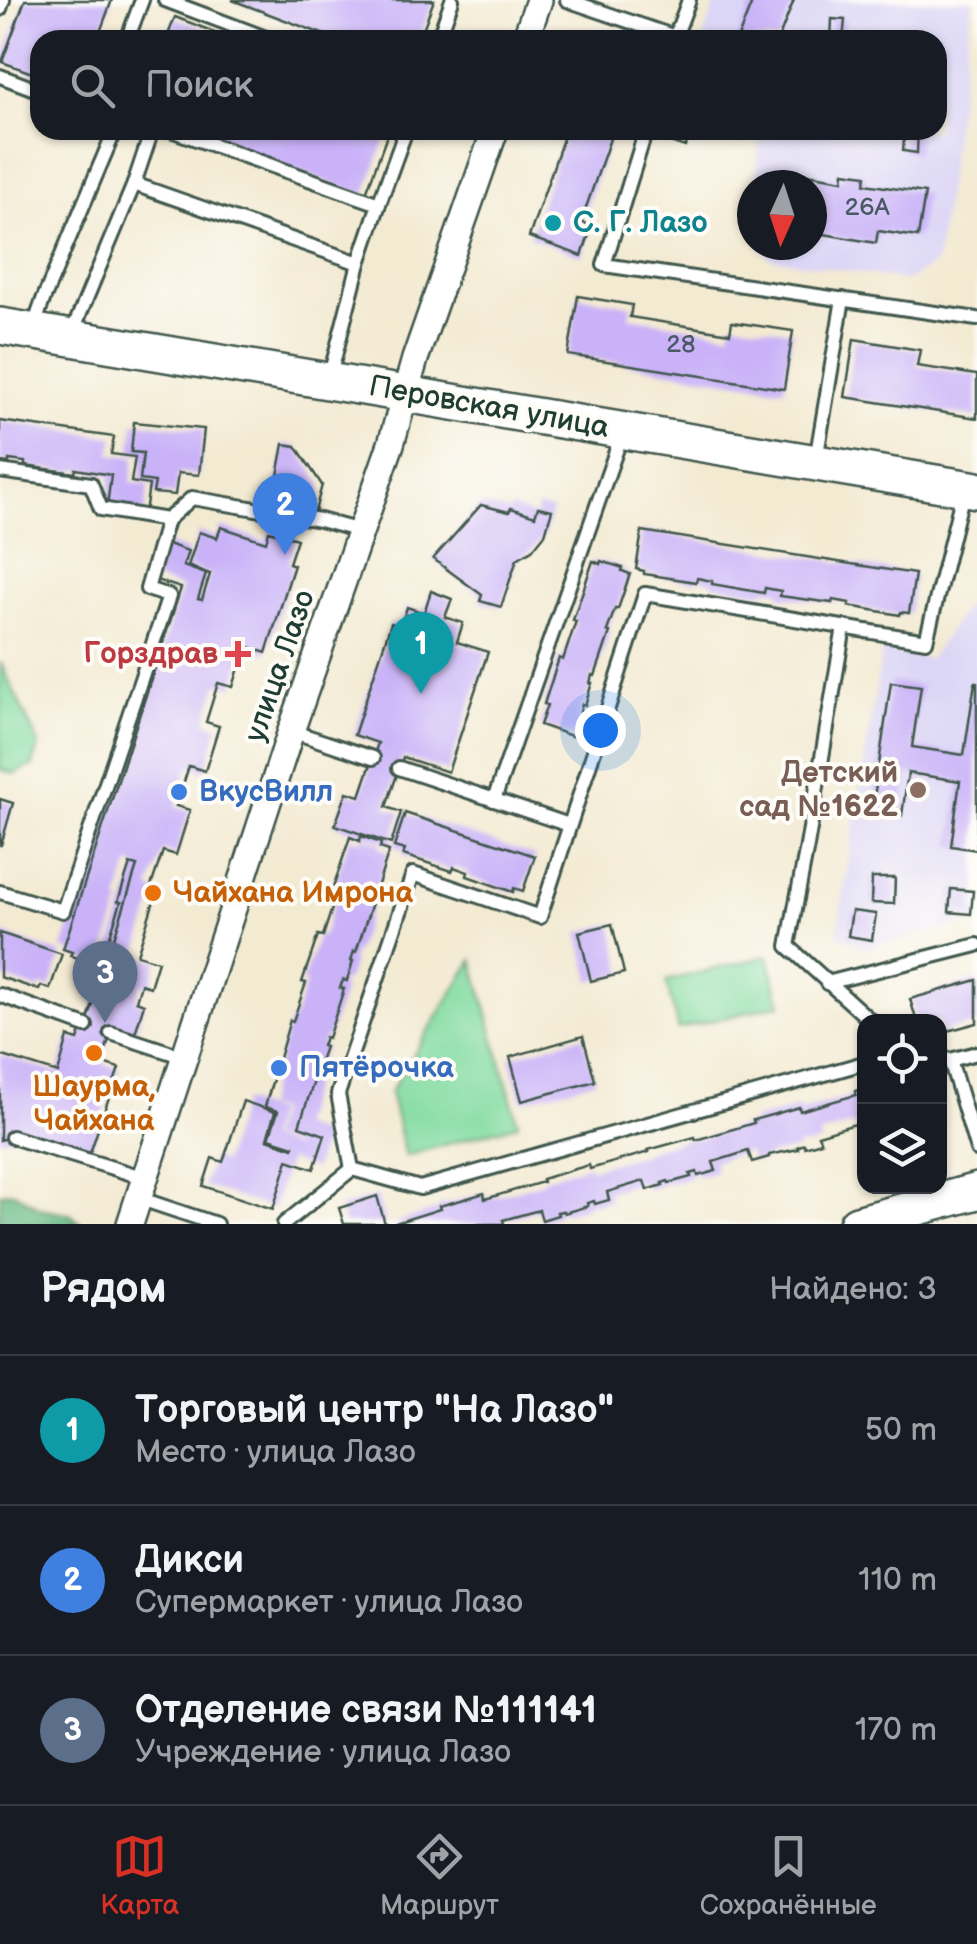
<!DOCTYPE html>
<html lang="ru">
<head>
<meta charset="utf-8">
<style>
  :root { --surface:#171b24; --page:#20242c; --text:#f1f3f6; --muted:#9ea1a6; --line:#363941; --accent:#d93025 }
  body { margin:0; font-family:"Balsamiq Sans",sans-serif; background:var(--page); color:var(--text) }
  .controls { position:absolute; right:30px; bottom:30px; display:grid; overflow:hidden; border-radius:20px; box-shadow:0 2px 8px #0004 }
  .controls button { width:90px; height:90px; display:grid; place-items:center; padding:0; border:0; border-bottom:2px solid var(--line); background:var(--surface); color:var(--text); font:50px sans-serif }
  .compass { position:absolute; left:737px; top:170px; width:90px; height:90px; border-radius:50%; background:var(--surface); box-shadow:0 2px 8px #0004; rotate:183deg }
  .you { position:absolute; left:600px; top:730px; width:35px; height:35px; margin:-25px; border:8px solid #fff; border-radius:50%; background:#1a73e8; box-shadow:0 0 0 15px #1a73e833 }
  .badge { display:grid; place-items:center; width:65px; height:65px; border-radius:50%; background:var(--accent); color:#fff; font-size:32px; font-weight:700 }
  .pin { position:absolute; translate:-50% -82px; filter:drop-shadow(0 2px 5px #0008) }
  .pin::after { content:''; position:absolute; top:52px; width:35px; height:30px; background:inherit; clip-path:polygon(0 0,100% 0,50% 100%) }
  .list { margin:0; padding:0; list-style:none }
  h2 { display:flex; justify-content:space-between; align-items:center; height:130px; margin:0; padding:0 40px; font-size:42px }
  h2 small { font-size:32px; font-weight:400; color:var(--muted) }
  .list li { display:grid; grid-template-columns:65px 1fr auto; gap:30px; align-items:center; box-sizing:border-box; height:150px; padding:0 40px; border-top:2px solid var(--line) }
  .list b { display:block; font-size:38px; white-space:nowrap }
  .list p { margin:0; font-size:32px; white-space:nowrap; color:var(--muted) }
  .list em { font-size:32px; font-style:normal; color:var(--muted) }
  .icon { flex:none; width:55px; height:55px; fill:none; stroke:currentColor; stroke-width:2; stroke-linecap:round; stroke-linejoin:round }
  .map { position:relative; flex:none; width:977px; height:1224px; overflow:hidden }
  .search { position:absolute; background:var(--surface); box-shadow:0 2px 8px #0004; left:30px; right:30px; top:30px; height:110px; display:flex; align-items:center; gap:25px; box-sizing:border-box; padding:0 35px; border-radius:30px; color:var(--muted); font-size:38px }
  .sheet { height:580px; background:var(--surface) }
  nav { display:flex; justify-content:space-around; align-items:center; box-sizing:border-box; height:140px; border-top:2px solid var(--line); background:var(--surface); font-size:28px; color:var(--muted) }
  nav a { display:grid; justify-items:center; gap:5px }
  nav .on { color:var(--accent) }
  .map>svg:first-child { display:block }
  .built { fill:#dcd6f6 }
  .green { fill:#82dba0; stroke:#508c6a; stroke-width:2.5 }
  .forest { fill:#69bb86; stroke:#447c5d; stroke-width:2.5 }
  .building { fill:#c9b2f8 }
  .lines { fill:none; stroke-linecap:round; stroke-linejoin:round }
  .lane-casing { stroke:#3f574c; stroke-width:18 }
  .street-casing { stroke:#3f574c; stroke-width:30 }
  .secondary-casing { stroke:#3f574c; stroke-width:40 }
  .lane { stroke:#fff; stroke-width:12 }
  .street { stroke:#fff; stroke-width:25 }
  .secondary { stroke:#fff; stroke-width:35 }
  .culture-dot { fill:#0f9aa8; stroke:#fdfcf7; stroke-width:4 }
  .health-dot { fill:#e0444e; stroke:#fdfcf7; stroke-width:4 }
  .education-dot { fill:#8d6e63; stroke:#fdfcf7; stroke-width:4 }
  .shop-dot { fill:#3f7fe0; stroke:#fdfcf7; stroke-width:4 }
  .food-dot { fill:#e8710a; stroke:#fdfcf7; stroke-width:4 }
  .labels { text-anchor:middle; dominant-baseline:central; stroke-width:8; stroke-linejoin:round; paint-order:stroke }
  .number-label { font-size:25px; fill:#4a5a65 }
  .culture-label { font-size:30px; font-weight:bold; fill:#0d838f; stroke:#fdfcf7; text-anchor:start }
  .street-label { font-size:30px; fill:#1f3d34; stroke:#fdfcf7 }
  .health-label { font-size:30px; font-weight:bold; fill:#be3a42; stroke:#fdfcf7; text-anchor:end }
  .education-label { font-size:30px; font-weight:bold; fill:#785e54; stroke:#fdfcf7; text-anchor:end }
  .shop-label { font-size:30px; font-weight:bold; fill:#366cbe; stroke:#fdfcf7; text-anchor:start }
  .food-label { font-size:30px; font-weight:bold; fill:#c56008; stroke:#fdfcf7; text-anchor:start }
</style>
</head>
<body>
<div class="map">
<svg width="977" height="1224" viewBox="0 0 977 1224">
  <rect width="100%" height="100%" fill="#fdfcf7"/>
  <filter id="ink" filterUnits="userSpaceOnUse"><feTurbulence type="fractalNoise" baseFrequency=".01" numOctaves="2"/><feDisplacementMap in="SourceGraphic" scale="20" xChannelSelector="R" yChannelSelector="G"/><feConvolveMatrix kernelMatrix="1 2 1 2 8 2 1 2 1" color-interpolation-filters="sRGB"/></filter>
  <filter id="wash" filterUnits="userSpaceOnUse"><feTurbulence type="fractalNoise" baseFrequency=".0048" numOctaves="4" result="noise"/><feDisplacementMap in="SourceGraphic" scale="40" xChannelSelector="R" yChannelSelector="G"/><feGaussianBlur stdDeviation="2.25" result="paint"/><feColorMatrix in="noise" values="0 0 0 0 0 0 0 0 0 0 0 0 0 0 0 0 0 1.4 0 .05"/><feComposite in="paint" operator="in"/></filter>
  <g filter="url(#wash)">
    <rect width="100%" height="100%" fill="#f3ead2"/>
    <!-- built -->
    <g class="built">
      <path d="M717 0H973L936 263 908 281 770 258 758 245H812V185H755L760 130H937V40H702Z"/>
      <path d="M977 591V921L864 949 837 934 882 650 929 659Z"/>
    </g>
    <!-- green -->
    <g class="green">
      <path d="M0 662 39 745 33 765 14 774 0 769Z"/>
      <path d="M768 956 781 1004 678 1029 666 981Z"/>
      <path d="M473 960 518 1124 405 1156 390 1092Z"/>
    </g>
    <!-- forest -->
    <path class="forest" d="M14 1192 40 1208 70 1214 81 1224H0V1193Z"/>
    <g id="blocks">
      <!-- building -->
      <g class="building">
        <path d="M25 0H112L97 40H40V76L2 62Z"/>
        <path d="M232 0H434L419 40H338Z"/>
        <path d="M753 0H794L778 40H737Z"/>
        <path d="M175 17 235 40H166Z"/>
        <path d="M832 19 845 20 843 40H831Z"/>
        <path d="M186 130H389L365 196Z"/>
        <path d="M566 130H613L581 222 592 226 582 256 529 237Z"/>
        <path d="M668 130H691L685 147 664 140Z"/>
        <path d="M905 130H918L917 153 903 151Z"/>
        <path d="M783 170 843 180 844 172 866 175 865 184 925 193 918 237 878 231 876 243 812 232 814 220H812V185H780Z"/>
        <path d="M578 296 632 305 630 317 730 333 732 322 793 331 784 389 568 355Z"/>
        <path d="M854 339 920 350 917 366 977 375V418L845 397Z"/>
        <path d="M0 421 114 437 111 454 135 457 131 482 149 485 145 513 107 507 111 475 76 469 75 473 25 466V462L9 460V463L0 462Z"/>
        <path d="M134 422 204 429 199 475 178 473 175 495 153 493 155 482 140 480 143 453 131 452Z"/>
        <path d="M284 444 296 446 322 485 315 511 273 502Z"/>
        <path d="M481 505 509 512 511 508 535 516 538 507 552 510 545 534 532 550 517 559 501 607 480 601 482 595 433 559Z"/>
        <path d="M221 527 266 542 269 531 297 539 289 563 294 565 266 653 246 646 233 687 218 683 206 722 219 726 205 771 189 766 176 806 190 810 176 855 163 851 150 889 157 891 137 955 158 961 150 987 141 984 136 1001 144 1004 133 1040 111 1033 105 1052 96 1049 93 1060 119 1068 90 1153 24 1133 0 1140V1055L58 1073 68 1037 78 1040 82 1029 86 1026 137 866 130 864 118 901 121 902 101 964 70 956 72 952 63 949 181 588 153 579 165 543 188 551 183 566 206 574 198 599 202 600 210 574 188 566 199 532 217 538Z"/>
        <path d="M642 531 915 574 909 613 901 612 900 615 849 606 850 603 833 600 832 603 780 596 781 591 765 588 764 593 712 584V581L697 578 696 582 644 574V571L636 569Z"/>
        <path d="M593 561 600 564 601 561 623 568 622 571 630 574 618 609H615L607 631 610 632 595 676 592 675 590 683H592L585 705 582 704 580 712H582L574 737 540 725 547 705 544 704 559 658 563 660 576 621 573 620Z"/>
        <path d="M431 591 452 599 445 617 463 623 457 642 488 652 448 772 403 757 386 807 401 812 391 844 335 825 347 792 360 796 378 743 354 735 391 623 401 626 407 607 424 613Z"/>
        <path d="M891 682 921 686 912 747 964 755 975 682H977V850L951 846 960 781 908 773 902 815 872 811Z"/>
        <path d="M0 799 13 803 1 845H0Z"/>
        <path d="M405 813 535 856 523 891 514 888 513 892 467 876 468 872 454 867 452 871 403 855 405 850 394 847Z"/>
        <path d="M361 836 381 843 380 848 389 851 356 952 354 951 351 961H353L347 981 343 980 340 988 344 989 328 1038 325 1037 322 1046 325 1047 318 1067 315 1066 312 1074 316 1075 299 1126 325 1135 314 1169 288 1160 273 1209 203 1186 212 1158 223 1162 243 1101 275 1112 267 1139 293 1148 294 1146 269 1138 278 1111 265 1107 290 1020 293 1021 306 983 302 982 318 935 323 936 335 899 330 897 350 837 360 841Z"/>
        <path d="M872 878H895L894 904 871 903Z"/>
        <path d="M951 889 973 891 971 914 949 912Z"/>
        <path d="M852 911 876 914 872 940 848 936Z"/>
        <path d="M612 924 624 973 591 981 579 932Z"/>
        <path d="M0 933 62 954 50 989 41 986 39 990 0 977Z"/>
        <path d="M977 980V1023L940 1033V1022H917L910 999Z"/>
        <path d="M583 1036 595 1081 522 1101 510 1057Z"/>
        <path d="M864 1088V1130L857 1132 855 1124 818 1135 821 1142 805 1147 804 1144 797 1147 798 1149 769 1155V1157L752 1162 748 1151 713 1162 716 1171 698 1176 697 1172 690 1174 691 1177 669 1183 668 1181 662 1183 663 1185 647 1190 644 1181 607 1192 609 1200 595 1204 594 1201 587 1203 588 1206 564 1213 563 1211 557 1212 558 1215 542 1220 539 1210 503 1220 504 1224H392L440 1209 439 1206 461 1200 484 1193 485 1199 543 1182 542 1179 565 1172 589 1165 590 1169 649 1152 648 1150 695 1137 696 1140 754 1123 753 1120 775 1114 799 1107 800 1111 856 1095 855 1091Z"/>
        <path d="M377 1196 385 1224H344L339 1208Z"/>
      </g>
    </g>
  </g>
  <g filter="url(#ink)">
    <use href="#blocks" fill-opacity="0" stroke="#3f574c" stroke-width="2.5"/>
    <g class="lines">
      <!-- lane casing -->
      <g class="lane-casing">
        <g id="lane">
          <path d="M165 0 271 40"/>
          <path d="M567 0 675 37"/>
          <path d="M0 9 3 0"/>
          <path d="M127 40 142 0"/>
          <path d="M438 40 452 0"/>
          <path d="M674 40 689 0"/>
          <path d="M0 76 40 91"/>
          <path d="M171 130 379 204 359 263 329 379"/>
          <path d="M646 130 604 265 977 319"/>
          <path d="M134 184 359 263"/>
          <path d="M379 204 406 130"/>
          <path d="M33 329 43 300 115 130"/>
          <path d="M71 335 134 184 152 130"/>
          <path d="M816 460 843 299"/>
          <path d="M0 471 91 484 101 509 167 520"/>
          <path d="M844 627 807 846 788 946 872 1022"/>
          <path d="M291 731 373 758"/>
          <path d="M399 768 569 825"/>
          <path d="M494 800 622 434"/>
          <path d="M0 892 63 911 169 596 147 589 167 520 192 498 320 520 360 531"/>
          <path d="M827 983 977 945"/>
          <path d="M0 995 86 1026"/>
          <path d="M111 1033 184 1057"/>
          <path d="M940 1058 950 1060 977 1053"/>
          <path d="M950 1060 977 1150"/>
          <path d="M12 1137 145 1178"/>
          <path d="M352 1169 338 1094 413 874 540 917 645 594 926 641 964 489"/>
          <path d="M138 1198 216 1224"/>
          <path d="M284 1224 352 1169 420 1188 864 1063"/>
        </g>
      </g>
      <!-- street casing -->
      <g class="street-casing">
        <g id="street">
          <path d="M525 40 539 0"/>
          <path d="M130 1224 291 731 391 444 415 359 495 130"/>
        </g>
      </g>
      <!-- secondary casing -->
      <g class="secondary-casing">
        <g id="secondary">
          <path d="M0 326 977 490"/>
          <path d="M857 1224 977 1191"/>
        </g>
      </g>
      <!-- lane -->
      <use href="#lane" class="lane"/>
      <!-- street -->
      <use href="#street" class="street"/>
      <!-- secondary -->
      <use href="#secondary" class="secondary"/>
    </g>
  </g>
  <!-- markers -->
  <circle class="culture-dot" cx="553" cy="223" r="10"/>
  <path class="health-dot" d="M233 639h10v10h10v10h-10v10h-10v-10h-10v-10h10z"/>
  <circle class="education-dot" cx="918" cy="790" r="10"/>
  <g class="shop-dot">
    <circle cx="179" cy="792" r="10"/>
    <circle cx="279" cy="1068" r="10"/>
  </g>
  <g class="food-dot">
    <circle cx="153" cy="893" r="10"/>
    <circle cx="94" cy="1053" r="10"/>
  </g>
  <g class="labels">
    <!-- number labels -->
    <g class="number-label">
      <text x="867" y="207">26А</text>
      <text x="681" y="344">28</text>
    </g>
    <!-- culture labels -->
    <g class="culture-label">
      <text x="573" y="223">С. Г. Лазо</text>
    </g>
    <!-- street labels -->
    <g class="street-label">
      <text transform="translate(489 407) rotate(10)">Перовская улица</text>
      <text transform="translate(280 666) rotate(-71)">улица Лазо</text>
    </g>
    <!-- health labels -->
    <g class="health-label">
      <text x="218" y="654">Горздрав</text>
    </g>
    <!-- education labels -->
    <g class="education-label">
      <text x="898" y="773">Детский<tspan x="898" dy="34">сад №1622</tspan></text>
    </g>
    <!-- shop labels -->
    <g class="shop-label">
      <text x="199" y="792">ВкусВилл</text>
      <text x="299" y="1068">Пятёрочка</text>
    </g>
    <!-- food labels -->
    <g class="food-label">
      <text x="173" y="893">Чайхана Имрона</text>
      <text x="94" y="1087" text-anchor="middle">Шаурма,<tspan x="94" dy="34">Чайхана</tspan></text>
    </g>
  </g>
</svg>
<div class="controls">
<button><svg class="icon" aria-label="locate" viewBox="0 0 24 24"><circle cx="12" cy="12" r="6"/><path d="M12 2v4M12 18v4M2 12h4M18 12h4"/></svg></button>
<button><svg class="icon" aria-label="layers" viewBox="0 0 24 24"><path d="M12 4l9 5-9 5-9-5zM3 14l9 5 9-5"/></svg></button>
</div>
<svg class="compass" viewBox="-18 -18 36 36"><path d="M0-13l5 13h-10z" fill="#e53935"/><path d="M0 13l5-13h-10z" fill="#9ea1a6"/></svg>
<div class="you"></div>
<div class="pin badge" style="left:421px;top:694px;background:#0f9aa8">1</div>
<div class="pin badge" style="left:285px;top:555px;background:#3f7fe0">2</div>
<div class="pin badge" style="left:105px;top:1023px;background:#5c6f8a">3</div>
<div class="search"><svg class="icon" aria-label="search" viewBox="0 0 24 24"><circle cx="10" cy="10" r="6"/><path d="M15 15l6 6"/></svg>Поиск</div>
</div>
<section class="sheet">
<h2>Рядом<small>Найдено: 3</small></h2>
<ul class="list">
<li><span class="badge" style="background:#0f9aa8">1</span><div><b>Торговый центр &quot;На Лазо&quot;</b><p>Место · улица Лазо</p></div><em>50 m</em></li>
<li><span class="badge" style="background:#3f7fe0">2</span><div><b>Дикси</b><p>Супермаркет · улица Лазо</p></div><em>110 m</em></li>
<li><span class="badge" style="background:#5c6f8a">3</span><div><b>Отделение связи №111141</b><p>Учреждение · улица Лазо</p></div><em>170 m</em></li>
</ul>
</section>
<nav>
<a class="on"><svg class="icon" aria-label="map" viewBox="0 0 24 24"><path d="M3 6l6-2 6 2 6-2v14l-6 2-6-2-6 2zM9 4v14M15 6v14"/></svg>Карта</a>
<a><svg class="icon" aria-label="directions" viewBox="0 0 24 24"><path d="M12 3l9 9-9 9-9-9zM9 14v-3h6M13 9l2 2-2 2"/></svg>Маршрут</a>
<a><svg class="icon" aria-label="saved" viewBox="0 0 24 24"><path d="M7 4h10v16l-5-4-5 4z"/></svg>Сохранённые</a>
</nav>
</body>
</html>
